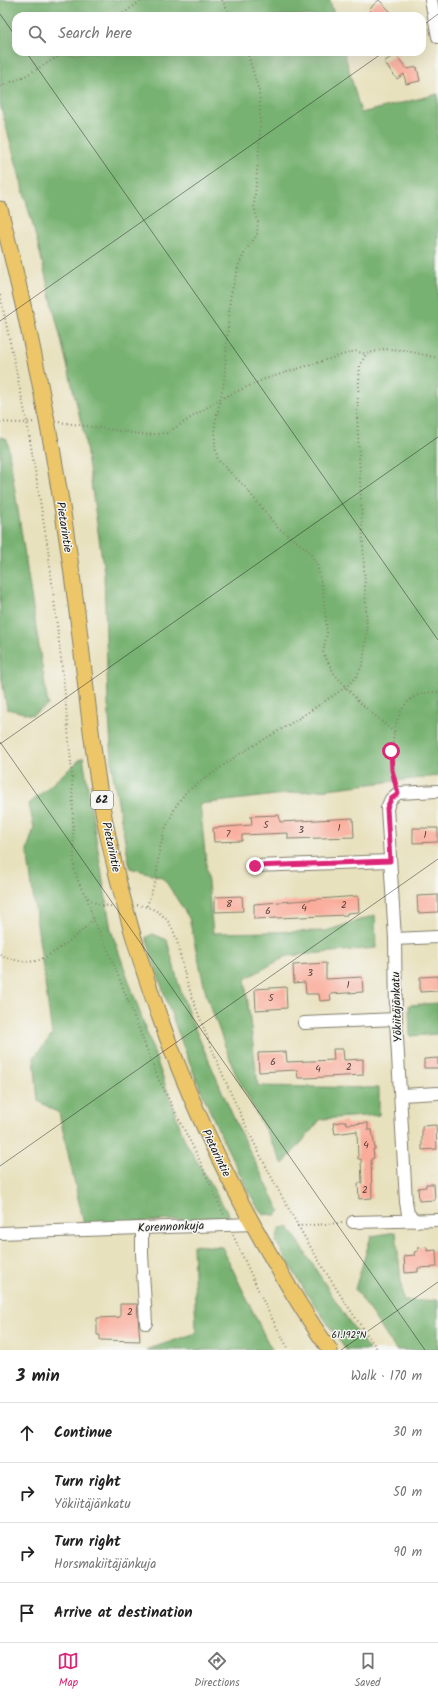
<!DOCTYPE html>
<html lang="en">
<head>
<meta charset="utf-8">
<style>
  :root { --surface:#fff; --page:#f2f2f2; --text:#222; --muted:#767676; --line:#e0e0e0; --accent:#db2777 }
  body { margin:0; font-family:Kalam,sans-serif; background:var(--page); color:var(--text) }
  .stop { position:absolute; width:12px; height:12px; margin:-9px; border:3px solid #db2777; border-radius:50%; background:#fff }
  .stop.end { background:#db2777; border-color:#fff; box-shadow:0 1px 4px #0008 }
  .list { margin:0; padding:0; list-style:none }
  h2 { display:flex; justify-content:space-between; align-items:center; height:52px; margin:0; padding:0 16px; font-size:17px }
  h2 small { font-size:13px; font-weight:400; color:var(--muted) }
  .list li { display:grid; grid-template-columns:26px 1fr auto; gap:12px; align-items:center; box-sizing:border-box; height:60px; padding:0 16px; border-top:1px solid var(--line) }
  .list b { display:block; font-size:15px; white-space:nowrap }
  .list p { margin:0; font-size:13px; white-space:nowrap; color:var(--muted) }
  .list em { font-size:13px; font-style:normal; color:var(--muted) }
  .icon { flex:none; width:22px; height:22px; fill:none; stroke:currentColor; stroke-width:2; stroke-linecap:round; stroke-linejoin:round }
  .map { position:relative; flex:none; width:438px; height:1350px; overflow:hidden }
  .search { position:absolute; background:var(--surface); box-shadow:0 4px 16px #0002; left:12px; right:12px; top:12px; height:44px; display:flex; align-items:center; gap:10px; box-sizing:border-box; padding:0 14px; border-radius:12px; color:var(--muted); font-size:15px }
  .sheet { height:292px; background:var(--surface) }
  nav { display:flex; justify-content:space-around; align-items:center; box-sizing:border-box; height:56px; border-top:1px solid var(--line); background:var(--surface); font-size:11px; color:var(--muted) }
  nav a { display:grid; justify-items:center; gap:2px }
  nav .on { color:var(--accent) }
  .map>svg:first-child { display:block }
  .forest { fill:#78b272; stroke:#4a6747 }
  .building { fill:#faab9a }
  .lines { fill:none; stroke-linecap:round; stroke-linejoin:round }
  .minor-casing { stroke:#827e6c; stroke-width:14 }
  .major-casing { stroke:#827e6c; stroke-width:17 }
  .path { stroke:#827e6c; stroke-width:2; stroke-dasharray:1 3; stroke-linecap:butt }
  .minor { stroke:#fff; stroke-width:12 }
  .major { stroke:#ecc669; stroke-width:15 }
  .route { stroke:#db2777; stroke-width:5 }
  .ticks { fill:none; stroke:#1c1c1c; stroke-width:1; stroke-opacity:0.45 }
  .labels { text-anchor:middle; dominant-baseline:central; stroke-width:3; stroke-linejoin:round; paint-order:stroke }
  .number-label { font-size:10px; fill:#54403c }
  .shield { fill:#f6f6f2; stroke:#5d5d5c; stroke-width:1 }
  .shield-label { font-size:11px; font-weight:bold; fill:#1c1c1c }
  .street-label { font-size:12px; fill:#1c1c1c; stroke:#f6f6f2 }
  .ticks-label { font-size:10px; text-anchor:middle; fill:#1c1c1c; stroke:#f6f6f2; stroke-width:3; stroke-linejoin:round; paint-order:stroke }
</style>
</head>
<body>
<div class="map">
<svg width="438" height="1350" viewBox="0 0 438 1350">
  <rect width="100%" height="100%" fill="#f6f6f2"/>
  <filter id="ink" filterUnits="userSpaceOnUse"><feTurbulence type="fractalNoise" baseFrequency=".025" numOctaves="2"/><feDisplacementMap in="SourceGraphic" scale="8" xChannelSelector="R" yChannelSelector="G"/><feConvolveMatrix kernelMatrix="1 2 1 2 8 2 1 2 1" color-interpolation-filters="sRGB"/></filter>
  <filter id="wash" filterUnits="userSpaceOnUse"><feTurbulence type="fractalNoise" baseFrequency=".012" numOctaves="4" result="noise"/><feDisplacementMap in="SourceGraphic" scale="16" xChannelSelector="R" yChannelSelector="G"/><feGaussianBlur stdDeviation="0.9" result="paint"/><feColorMatrix in="noise" values="0 0 0 0 0 0 0 0 0 0 0 0 0 0 0 0 0 1.4 0 .05"/><feComposite in="paint" operator="in"/></filter>
  <g filter="url(#wash)">
    <rect width="100%" height="100%" fill="#e8e1bd"/>
    <!-- forest -->
    <g class="forest">
      <path d="M0 0H330L334 16H16V52H344L361 113 438 94V776L200 804 213 933 326 931 375 915 376 948 287 956 245 979 258 1086 379 1088V1115L321 1119 283 1164 235 1073 206 994 189 918 163 877 130 868 113 775 108 703 104 573 84 434 37 241 0 104Z"/>
      <path d="M0 437 7 439 48 705 32 715 7 709 0 669Z"/>
      <path d="M83 757 111 930 185 1141 230 1217 84 1225 59 1113 38 1101 34 1057 52 1035 27 850 34 828 29 804Z"/>
      <path d="M153 934 167 940 178 982 189 1015 239 1130 280 1211 276 1215 263 1214 256 1205C210 1120 174 1030 146 937Z"/>
      <path d="M438 1003V1034L410 1036 409 1005Z"/>
      <path d="M289 1227 342 1311 369 1350H346L307 1294 276 1242 279 1229Z"/>
      <path d="M396 1232 403 1301 438 1300V1350H396L355 1289 371 1236Z"/>
      <path d="M193 1245 222 1247 269 1345 273 1350H146L196 1333Z"/>
    </g>
    <g id="blocks">
      <!-- building -->
      <g class="building">
        <path d="M379 0 390 11 384 16H375L369 9Z"/>
        <path d="M395 54 407 69 417 67 420 81 406 84 404 74 397 79 384 62Z"/>
        <path d="M279 815 280 822 353 818 354 837 288 839V833L242 835V841L214 842 213 828 252 825 251 816Z"/>
        <path d="M413 828H438V842L413 843Z"/>
        <path d="M438 895V912L418 913 417 896Z"/>
        <path d="M242 896 243 911 215 912V897Z"/>
        <path d="M358 896 359 912 347 913V915L254 919V904Z"/>
        <path d="M326 963V979L362 977 363 992 330 994 331 1000 320 1001 319 994H306L305 982 294 983 293 965Z"/>
        <path d="M438 976V991L420 992V977Z"/>
        <path d="M286 987 287 1008 256 1010 255 989Z"/>
        <path d="M333 1049H343L344 1060 363 1059V1075L307 1078H298L297 1070 259 1072 258 1053 286 1052 287 1062 334 1060Z"/>
        <path d="M438 1058V1068H424V1059Z"/>
        <path d="M346 1121 347 1124 368 1123V1130H372L375 1149H373L374 1158 371 1159 372 1198 359 1199 358 1183H362L361 1159H358L357 1131 335 1134 333 1123Z"/>
        <path d="M436 1125 437 1149 422 1150V1126Z"/>
        <path d="M426 1184H434L435 1200 419 1201 418 1188 426 1187Z"/>
        <path d="M427 1247V1251L436 1250 437 1267 418 1268V1272L405 1273 404 1256 415 1255 414 1252 418 1251V1248Z"/>
        <path d="M120 1304H137L140 1341 100 1340V1335H97V1318L120 1317Z"/>
      </g>
    </g>
  </g>
  <g filter="url(#ink)">
    <use href="#blocks" fill-opacity="0" stroke="#827e6c" stroke-width="1"/>
    <g class="lines">
      <!-- minor casing -->
      <g class="minor-casing">
        <g id="minor">
          <path d="M431 0 438 37"/>
          <path d="M255 866 390 861"/>
          <path d="M395 939 438 937"/>
          <path d="M304 1023 396 1019"/>
          <path d="M401 1095 438 1093"/>
          <path d="M416 1221 408 1214 406 1202 396 1019 395 939 387 808 391 799 398 793 438 791"/>
          <path d="M353 1222 438 1220"/>
          <path d="M142 1228V1254L146 1323"/>
          <path d="M0 1233 253 1224"/>
        </g>
      </g>
      <!-- major casing -->
      <g class="major-casing">
        <path id="major" d="M0 209C34 341 60 476 77 612 86 683 92 756 106 827 136 970 188 1109 260 1237 282 1276 304 1314 330 1350"/>
      </g>
      <!-- path -->
      <g class="path">
        <path d="M222 0 231 16"/>
        <path d="M120 16 142 0"/>
        <path d="M247 52 259 91 260 108V138L254 206 258 221 257 235 246 250 239 264 230 298 224 382 215 424V447L218 460 245 487 277 527 309 551 317 565 323 592 327 633 323 653 334 673 346 687 359 702 395 733"/>
        <path d="M0 87 25 76 66 52"/>
        <path d="M0 295 27 422 48 549 64 684 72 774 74 868C78 881 82 897 96 903 100 905 107 906 112 906"/>
        <path d="M0 422 19 423 35 422"/>
        <path d="M59 422 147 435 167 433 220 399 265 379 355 351 366 354"/>
        <path d="M395 783C390 759 390 711 414 697 422 693 430 692 438 692"/>
        <path d="M87 898 93 919 109 952 158 1078 198 1157 224 1215"/>
        <path d="M137 905C174 910 176 937 183 967 187 983 193 1000 199 1016 244 1134 304 1247 378 1350"/>
        <path d="M147 906 156 879 159 852 165 829 176 806 186 792 238 755 295 721 346 687 357 676 363 663 367 632 357 412 360 365 366 354 384 349 403 350 438 358"/>
        <path d="M0 954C10 960 28 964 39 960 53 955 84 931 93 919"/>
        <path d="M297 1226 342 1223"/>
        <path d="M233 1235 267 1309 289 1350"/>
      </g>
      <!-- minor -->
      <use href="#minor" class="minor"/>
      <!-- major -->
      <use href="#major" class="major"/>
    </g>
  </g>
  <g class="lines" filter="url(#ink)">
    <!-- route -->
    <path class="route" d="M255 866 390 861 387 808 391 799 398 794 392 770 391 751"/>
  </g>
  <!-- ticks -->
  <path class="ticks" d="M0 14 16 37M422 26 438 14M26 52 438 640M0 321 384 52M0 742 425 1350M0 744 438 437M0 1166 438 859M341 1350 438 1282"/>
  <g class="labels">
    <!-- number labels -->
    <g class="number-label">
      <text x="266" y="825">5</text>
      <text x="339" y="828">1</text>
      <text x="301" y="830">3</text>
      <text x="228" y="834">7</text>
      <text x="425" y="835">1</text>
      <text x="229" y="904">8</text>
      <text x="344" y="905">2</text>
      <text x="304" y="908">4</text>
      <text x="268" y="911">6</text>
      <text x="310" y="973">3</text>
      <text x="348" y="985">1</text>
      <text x="271" y="998">5</text>
      <text x="273" y="1062">6</text>
      <text x="349" y="1067">2</text>
      <text x="318" y="1069">4</text>
      <text x="366" y="1145">4</text>
      <text x="365" y="1190">2</text>
      <text x="130" y="1312">2</text>
    </g>
    <!-- shield labels -->
    <rect class="shield" x="91" y="791" width="22" height="18" rx="3"/>
    <g class="shield-label">
      <text x="102" y="800">62</text>
    </g>
    <!-- street labels -->
    <g class="street-label">
      <text transform="translate(64 527) rotate(81)">Pietarintie</text>
      <text transform="translate(111 847) rotate(78)">Pietarintie</text>
      <text transform="translate(397 1007) rotate(-92)">Yökiitäjänkatu</text>
      <text transform="translate(216 1153) rotate(64)">Pietarintie</text>
      <text transform="translate(171 1227) rotate(-2)">Korennonkuja</text>
    </g>
  </g>
  <g class="ticks-label">
    <text x="349" y="1338">61.192°N</text>
  </g>
</svg>
<div class="stop" style="left:391px;top:751px"></div>
<div class="stop end" style="left:255px;top:866px"></div>
<div class="search"><svg class="icon" aria-label="search" viewBox="0 0 24 24"><circle cx="10" cy="10" r="6"/><path d="M15 15l6 6"/></svg>Search here</div>
</div>
<section class="sheet">
<h2>3 min<small>Walk · 170 m</small></h2>
<ul class="list">
<li><svg class="icon" aria-label="ahead" viewBox="0 0 24 24"><path d="M12 20V5M6 11l6-6 6 6"/></svg><div><b>Continue</b></div><em>30 m</em></li>
<li><svg class="icon" aria-label="right" viewBox="0 0 24 24"><path d="M7 20v-9h11M14 6l5 5-5 5"/></svg><div><b>Turn right</b><p>Yökiitäjänkatu</p></div><em>50 m</em></li>
<li><svg class="icon" aria-label="right" viewBox="0 0 24 24"><path d="M7 20v-9h11M14 6l5 5-5 5"/></svg><div><b>Turn right</b><p>Horsmakiitäjänkuja</p></div><em>90 m</em></li>
<li><svg class="icon" aria-label="arrive" viewBox="0 0 24 24"><path d="M6 21V4h12l-3 4 3 4H6"/></svg><div><b>Arrive at destination</b></div></li>
</ul>
</section>
<nav>
<a class="on"><svg class="icon" aria-label="map" viewBox="0 0 24 24"><path d="M3 6l6-2 6 2 6-2v14l-6 2-6-2-6 2zM9 4v14M15 6v14"/></svg>Map</a>
<a><svg class="icon" aria-label="directions" viewBox="0 0 24 24"><path d="M12 3l9 9-9 9-9-9zM9 14v-3h6M13 9l2 2-2 2"/></svg>Directions</a>
<a><svg class="icon" aria-label="saved" viewBox="0 0 24 24"><path d="M7 4h10v16l-5-4-5 4z"/></svg>Saved</a>
</nav>
</body>
</html>
